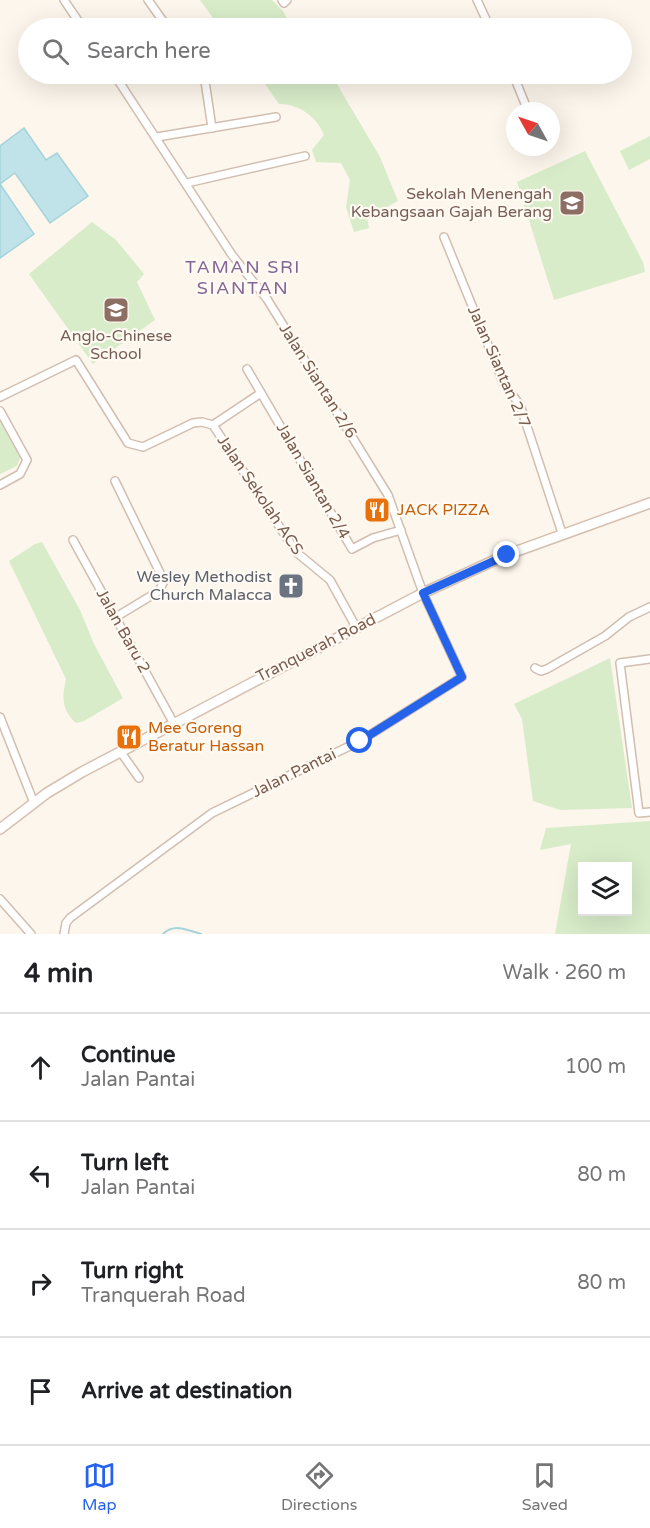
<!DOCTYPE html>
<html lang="en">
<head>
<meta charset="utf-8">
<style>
  :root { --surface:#fff; --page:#f6f6f6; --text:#202124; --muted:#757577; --line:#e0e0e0; --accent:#2563eb }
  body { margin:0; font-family:"Varela Round",sans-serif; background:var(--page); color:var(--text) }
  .controls { position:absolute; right:18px; bottom:18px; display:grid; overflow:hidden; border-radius:0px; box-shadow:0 6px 24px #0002 }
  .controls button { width:54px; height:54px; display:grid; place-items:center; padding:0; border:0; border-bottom:2px solid var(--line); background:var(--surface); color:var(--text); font:30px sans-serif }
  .compass { position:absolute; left:506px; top:102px; width:54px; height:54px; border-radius:50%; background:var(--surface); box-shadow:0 6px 24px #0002; rotate:310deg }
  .stop { position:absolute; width:18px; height:18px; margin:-14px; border:4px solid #2563eb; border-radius:50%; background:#fff }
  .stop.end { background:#2563eb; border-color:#fff; box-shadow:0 2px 6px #0008 }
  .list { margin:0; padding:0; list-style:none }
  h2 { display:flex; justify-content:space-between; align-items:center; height:78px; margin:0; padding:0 24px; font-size:26px }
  h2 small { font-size:20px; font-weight:400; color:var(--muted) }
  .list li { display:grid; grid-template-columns:39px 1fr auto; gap:18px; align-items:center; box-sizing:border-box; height:108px; padding:0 24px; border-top:2px solid var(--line) }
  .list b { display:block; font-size:22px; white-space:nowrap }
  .list p { margin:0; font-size:20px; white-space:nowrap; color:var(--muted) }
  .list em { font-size:20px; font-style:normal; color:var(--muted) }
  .icon { flex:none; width:33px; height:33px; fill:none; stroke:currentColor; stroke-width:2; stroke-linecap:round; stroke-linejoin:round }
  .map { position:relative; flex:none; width:650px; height:934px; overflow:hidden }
  .search { position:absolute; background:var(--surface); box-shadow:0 6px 24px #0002; left:18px; right:18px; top:18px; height:66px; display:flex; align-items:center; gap:15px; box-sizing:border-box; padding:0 21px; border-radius:33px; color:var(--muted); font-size:22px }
  .sheet { height:510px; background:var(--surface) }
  nav { display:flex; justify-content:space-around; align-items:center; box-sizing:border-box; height:84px; border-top:2px solid var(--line); background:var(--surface); font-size:16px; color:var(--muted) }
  nav a { display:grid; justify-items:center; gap:3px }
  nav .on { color:var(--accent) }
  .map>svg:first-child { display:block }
  .green { fill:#d8ecc9; fill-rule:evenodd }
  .water { fill:#bfe3e8; stroke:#a5d3da; stroke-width:1.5 }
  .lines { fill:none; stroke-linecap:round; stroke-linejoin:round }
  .stream { stroke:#a5d3da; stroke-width:2 }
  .street-casing { stroke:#d1beb0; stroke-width:10 }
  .secondary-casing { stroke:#d6c0b0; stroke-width:12 }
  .street { stroke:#fff; stroke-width:7 }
  .secondary { stroke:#fff; stroke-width:9 }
  .route { stroke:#2563eb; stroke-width:8 }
  .labels { text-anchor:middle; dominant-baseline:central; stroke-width:4.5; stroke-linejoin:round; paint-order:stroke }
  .education-label { font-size:16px; fill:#785e54; stroke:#fffaf3; text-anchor:end }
  .street-label { font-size:16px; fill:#7a5c4d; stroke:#fffaf3 }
  .food-label { font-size:16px; fill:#c56008; stroke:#fffaf3; text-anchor:start }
  .worship-label { font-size:16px; fill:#5b616d; stroke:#fffaf3; text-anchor:end }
  .neighbourhood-label { font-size:18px; letter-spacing:1.5px; fill:#846695; stroke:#fffaf3 }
</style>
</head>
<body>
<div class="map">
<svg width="650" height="934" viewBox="0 0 650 934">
  <rect width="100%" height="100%" fill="#fdf6ec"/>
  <!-- green -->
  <g class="green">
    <path d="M200 0H272L283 11 292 28H220Z"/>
    <path d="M258 74H331L380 157 398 201 367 218 369 228 354 232 346 207 350 180 341 163 316 162 312 150 324 135C317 117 299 104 279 104Z"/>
    <path d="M650 136V159L629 170 620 151Z"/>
    <path d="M585 151 643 262 645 272 554 300 517 182Z"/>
    <path d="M92 222 116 240 144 274 137 282 155 320 93 364 29 274Z"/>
    <path d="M0 421 21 456 17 466 0 474Z"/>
    <path d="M42 542 80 610 94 644 123 698 84 721 76 723C61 710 62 696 66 679L9 561 35 544Z"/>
    <path d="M610 658 632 808 560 810 533 801 522 719 514 704Z"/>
    <path d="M650 821V934H555L571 844 540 850 546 828ZM582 866H628V912H582Z"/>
  </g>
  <!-- water -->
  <path class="water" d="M24 128 46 160 57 153 88 196 50 223 15 173 0 184 34 234 0 258V146Z"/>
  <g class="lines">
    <!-- stream -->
    <path class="stream" d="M163 934C174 923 188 930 201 934"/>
    <!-- street casing -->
    <g class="street-casing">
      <g id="street">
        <path d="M64 0 83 28"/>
        <path d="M148 0 168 28"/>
        <path d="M282 0 284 3 287 0"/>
        <path d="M477 0 490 28"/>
        <path d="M199 74 205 81 212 128"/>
        <path d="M513 74 528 111"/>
        <path d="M157 137 276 117"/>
        <path d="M187 183 305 156"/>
        <path d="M444 237 504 384 520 405 562 533"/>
        <path d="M247 369 352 549 373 538 401 530"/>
        <path d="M0 397 76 360 128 443 143 447 193 423 202 422 213 425 296 552 330 580 356 627"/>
        <path d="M0 411 27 460 20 474 0 485"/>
        <path d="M213 425 261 393"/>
        <path d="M115 481 164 581 159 591 116 617"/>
        <path d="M73 540 173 722"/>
        <path d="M650 659 620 663 639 813 650 812"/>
        <path d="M535 668 541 671 547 669 605 636 629 617 650 607"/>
        <path d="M0 717 34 803"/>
        <path d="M120 751 139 778"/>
        <path d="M0 899 31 934"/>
        <path d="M64 934 66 923 70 918 212 813 360 741 462 677 423 593 388 495 267 299 232 255 114 74"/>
      </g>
    </g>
    <!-- secondary casing -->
    <g class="secondary-casing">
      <path id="secondary" d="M0 829 47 793 82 772 423 593 506 555 650 503"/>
    </g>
    <!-- street -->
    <use href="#street" class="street"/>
    <!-- secondary -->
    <use href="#secondary" class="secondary"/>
  </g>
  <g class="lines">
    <!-- route -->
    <path class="route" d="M360 741 462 677 423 593 507 555"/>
  </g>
  <!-- icons -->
  <defs>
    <g id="school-square" transform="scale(1.35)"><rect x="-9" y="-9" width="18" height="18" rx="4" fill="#8d6e63" stroke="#fffaf3"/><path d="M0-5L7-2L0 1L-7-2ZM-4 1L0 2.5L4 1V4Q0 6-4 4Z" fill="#fff"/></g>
    <g id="restaurant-square" transform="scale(1.35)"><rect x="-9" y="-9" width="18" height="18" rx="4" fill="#e8710a" stroke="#fffaf3"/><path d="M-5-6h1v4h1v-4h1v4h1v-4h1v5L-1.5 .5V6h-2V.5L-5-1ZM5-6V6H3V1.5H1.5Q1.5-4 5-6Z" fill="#fff"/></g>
    <g id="church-square" transform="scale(1.35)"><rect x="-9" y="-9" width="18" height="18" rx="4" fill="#6b7280" stroke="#fffaf3"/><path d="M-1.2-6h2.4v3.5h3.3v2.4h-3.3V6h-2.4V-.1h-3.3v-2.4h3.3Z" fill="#fff"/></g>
  </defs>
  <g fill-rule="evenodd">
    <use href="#school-square" x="572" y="203"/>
    <use href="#school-square" x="116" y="310"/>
    <use href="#restaurant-square" x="377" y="510"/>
    <use href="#church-square" x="291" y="586"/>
    <use href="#restaurant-square" x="129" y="737"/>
  </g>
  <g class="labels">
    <!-- education labels -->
    <g class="education-label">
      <text x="552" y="194">Sekolah Menengah<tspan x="552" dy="18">Kebangsaan Gajah Berang</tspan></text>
      <text x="116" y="336" text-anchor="middle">Anglo-Chinese<tspan x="116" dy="18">School</tspan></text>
    </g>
    <!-- street labels -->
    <g class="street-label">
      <text transform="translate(499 367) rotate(66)">Jalan Siantan 2/7</text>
      <text transform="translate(318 381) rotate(58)">Jalan Siantan 2/6</text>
      <text transform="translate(313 481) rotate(60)">Jalan Siantan 2/4</text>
      <text transform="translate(260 495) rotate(56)">Jalan Sekolah ACS</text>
      <text transform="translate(123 631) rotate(61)">Jalan Baru 2</text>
      <text transform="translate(316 648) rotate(-27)">Tranquerah Road</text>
      <text transform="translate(294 773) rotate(-26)">Jalan Pantai</text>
    </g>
    <!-- food labels -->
    <g class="food-label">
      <text x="397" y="510">JACK PIZZA</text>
      <text x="148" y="728">Mee Goreng<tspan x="148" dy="18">Beratur Hassan</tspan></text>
    </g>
    <!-- worship labels -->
    <g class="worship-label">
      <text x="272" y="577">Wesley Methodist<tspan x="272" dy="18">Church Malacca</tspan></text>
    </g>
    <!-- neighbourhood labels -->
    <g class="neighbourhood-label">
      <text x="243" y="267">TAMAN SRI<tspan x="243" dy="21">SIANTAN</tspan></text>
    </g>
  </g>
</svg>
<div class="controls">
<button><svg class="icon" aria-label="layers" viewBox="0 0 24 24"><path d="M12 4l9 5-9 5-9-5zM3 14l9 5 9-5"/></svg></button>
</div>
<svg class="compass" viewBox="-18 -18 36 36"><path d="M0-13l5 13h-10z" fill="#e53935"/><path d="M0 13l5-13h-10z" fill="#757577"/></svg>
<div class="stop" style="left:360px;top:741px"></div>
<div class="stop end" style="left:507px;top:555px"></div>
<div class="search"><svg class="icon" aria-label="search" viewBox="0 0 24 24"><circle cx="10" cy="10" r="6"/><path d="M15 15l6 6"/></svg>Search here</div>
</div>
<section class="sheet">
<h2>4 min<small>Walk · 260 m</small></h2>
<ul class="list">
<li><svg class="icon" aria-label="ahead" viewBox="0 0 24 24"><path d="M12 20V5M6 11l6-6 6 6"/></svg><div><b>Continue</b><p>Jalan Pantai</p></div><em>100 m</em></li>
<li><svg class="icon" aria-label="left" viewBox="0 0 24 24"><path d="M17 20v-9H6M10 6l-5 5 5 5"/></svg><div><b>Turn left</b><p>Jalan Pantai</p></div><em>80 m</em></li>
<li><svg class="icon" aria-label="right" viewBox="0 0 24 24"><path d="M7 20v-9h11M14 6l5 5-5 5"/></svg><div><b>Turn right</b><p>Tranquerah Road</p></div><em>80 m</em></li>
<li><svg class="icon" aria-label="arrive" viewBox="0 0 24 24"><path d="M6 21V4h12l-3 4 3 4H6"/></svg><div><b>Arrive at destination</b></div></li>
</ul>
</section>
<nav>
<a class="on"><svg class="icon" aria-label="map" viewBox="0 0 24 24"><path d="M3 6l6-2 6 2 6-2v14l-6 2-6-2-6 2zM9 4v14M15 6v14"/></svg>Map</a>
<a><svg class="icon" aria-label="directions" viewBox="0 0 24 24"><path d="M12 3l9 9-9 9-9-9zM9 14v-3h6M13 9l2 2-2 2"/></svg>Directions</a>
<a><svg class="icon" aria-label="saved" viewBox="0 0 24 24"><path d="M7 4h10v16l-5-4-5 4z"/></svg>Saved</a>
</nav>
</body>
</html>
